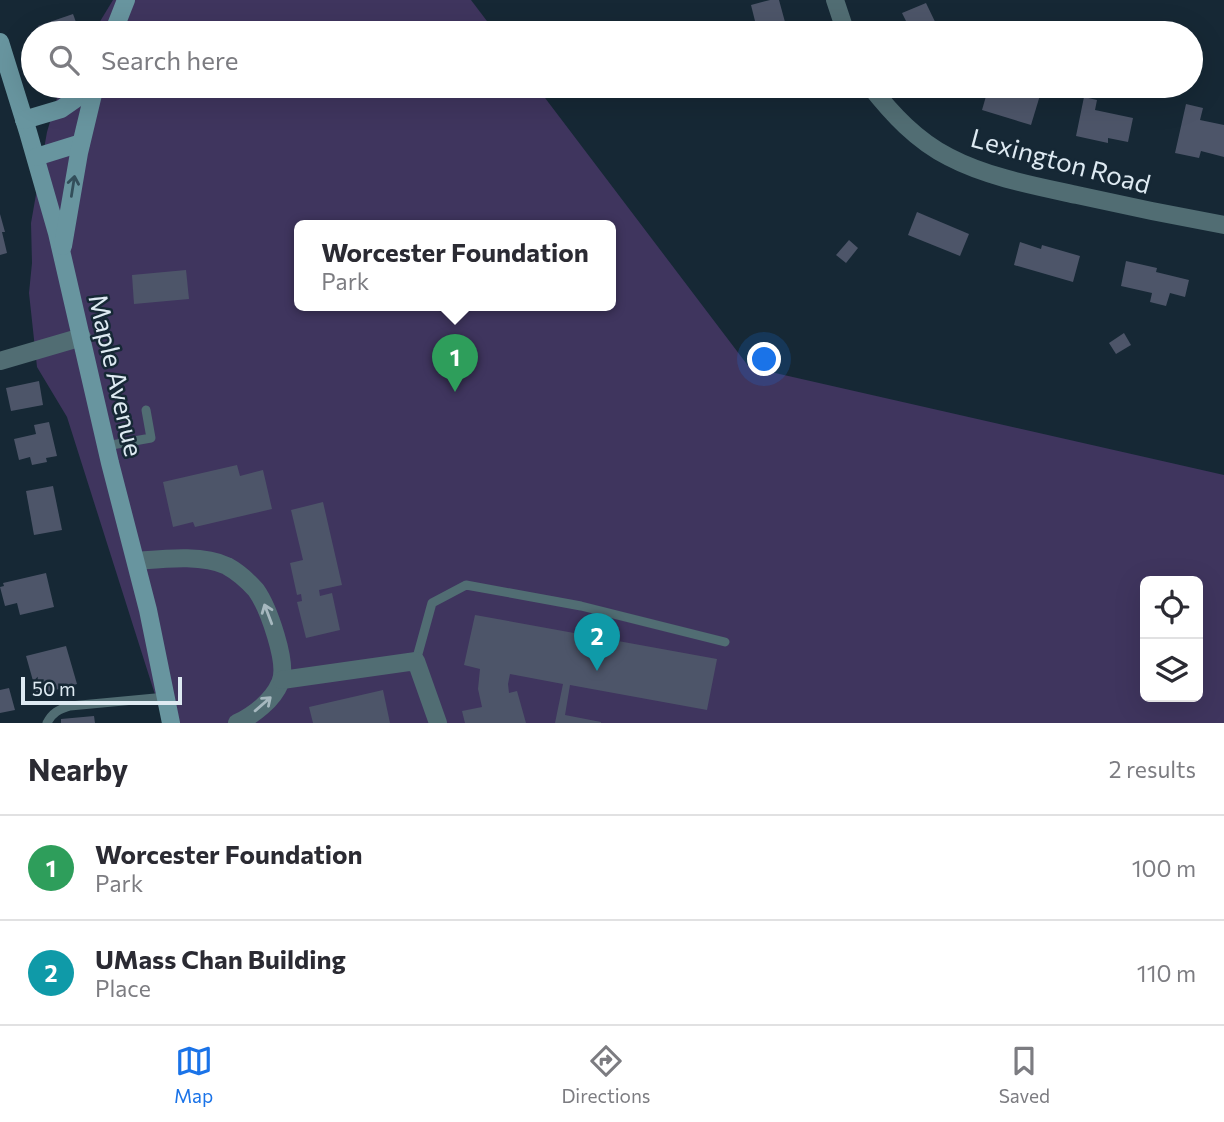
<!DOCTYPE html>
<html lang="en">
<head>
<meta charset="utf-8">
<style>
  :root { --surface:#fff; --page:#f7f7f7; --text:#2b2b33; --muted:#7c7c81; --line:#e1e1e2; --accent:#1a73e8 }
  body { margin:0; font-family:Commissioner,sans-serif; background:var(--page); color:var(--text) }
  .controls { position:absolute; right:21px; bottom:21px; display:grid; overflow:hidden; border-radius:10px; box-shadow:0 7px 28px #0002 }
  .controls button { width:63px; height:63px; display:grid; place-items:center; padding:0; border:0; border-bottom:2px solid var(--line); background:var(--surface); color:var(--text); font:35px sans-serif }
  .scale { position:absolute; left:21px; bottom:18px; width:161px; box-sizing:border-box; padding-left:7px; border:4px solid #deeaf2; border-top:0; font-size:19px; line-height:24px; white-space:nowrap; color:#deeaf2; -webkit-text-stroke:5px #162835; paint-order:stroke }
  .you { position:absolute; left:765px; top:360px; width:24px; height:24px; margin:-18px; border:5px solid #fff; border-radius:50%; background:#1a73e8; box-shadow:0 0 0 10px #1a73e833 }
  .badge { display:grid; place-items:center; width:46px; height:46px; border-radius:50%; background:var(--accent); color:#fff; font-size:23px; font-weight:700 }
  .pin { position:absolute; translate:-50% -58px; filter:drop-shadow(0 2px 4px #0008) }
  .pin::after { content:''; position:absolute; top:37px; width:24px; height:21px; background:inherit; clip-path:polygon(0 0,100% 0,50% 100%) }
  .popup { position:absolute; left:294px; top:220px; width:322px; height:91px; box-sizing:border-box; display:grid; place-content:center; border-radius:10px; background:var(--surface); filter:drop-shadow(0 2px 5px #0005); font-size:23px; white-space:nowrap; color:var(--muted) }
  .popup b { font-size:26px; color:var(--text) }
  .popup::after { content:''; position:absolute; left:50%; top:100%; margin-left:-14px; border:14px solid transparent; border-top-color:var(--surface) }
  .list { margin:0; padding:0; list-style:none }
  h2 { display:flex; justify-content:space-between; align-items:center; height:91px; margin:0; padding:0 28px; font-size:30px }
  h2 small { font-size:23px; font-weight:400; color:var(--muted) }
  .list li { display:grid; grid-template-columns:46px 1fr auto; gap:21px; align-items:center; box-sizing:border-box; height:105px; padding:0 28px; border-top:2px solid var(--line) }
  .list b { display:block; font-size:26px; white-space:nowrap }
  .list p { margin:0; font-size:23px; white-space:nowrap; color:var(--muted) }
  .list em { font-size:23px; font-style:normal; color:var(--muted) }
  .icon { flex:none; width:38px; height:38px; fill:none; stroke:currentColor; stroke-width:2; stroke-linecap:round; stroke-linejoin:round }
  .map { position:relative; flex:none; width:1224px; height:723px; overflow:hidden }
  .search { position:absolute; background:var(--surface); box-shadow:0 7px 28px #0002; left:21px; right:21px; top:21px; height:77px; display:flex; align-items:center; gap:18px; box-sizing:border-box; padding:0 24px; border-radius:38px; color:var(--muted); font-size:26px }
  .sheet { height:301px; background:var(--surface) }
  nav { display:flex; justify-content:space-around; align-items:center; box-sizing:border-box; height:98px; border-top:2px solid var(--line); background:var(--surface); font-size:19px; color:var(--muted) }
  nav a { display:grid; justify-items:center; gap:4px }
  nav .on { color:var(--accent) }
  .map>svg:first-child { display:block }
  .green { fill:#3f355e; fill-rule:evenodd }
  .building { fill:#4d5569 }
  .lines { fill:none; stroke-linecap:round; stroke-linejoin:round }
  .lane { stroke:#516d73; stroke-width:9 }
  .street { stroke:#516d73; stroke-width:18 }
  .secondary { stroke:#68959f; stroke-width:18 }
  .oneway { stroke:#334e5a }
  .oneway2 { stroke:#a6b8bf }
  .labels { text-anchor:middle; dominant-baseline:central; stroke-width:5; stroke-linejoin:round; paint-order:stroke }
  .street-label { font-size:26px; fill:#deeaf2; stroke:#162835 }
</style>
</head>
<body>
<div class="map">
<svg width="1224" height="723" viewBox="0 0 1224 723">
  <rect width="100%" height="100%" fill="#162835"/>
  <!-- green -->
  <g class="green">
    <path d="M113 0H471L496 33H93Z"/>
    <path d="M63 86H536L749 367 1224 475V723H164L67 417 37 367 29 293 32 263 31 223 47 132 59 91ZM299 226H611V306H299ZM1145 581H1198V697H1145Z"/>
  </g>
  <!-- building -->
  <g class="building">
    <path d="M770 0H779L788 33H758L751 5Z"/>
    <path d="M926 3 939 30 942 33H912L902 13Z"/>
    <path d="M73 14 80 33H41L38 26Z"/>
    <path d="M989 86H1021L1041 92 1031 125 982 110Z"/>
    <path d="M1084 97 1097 100 1095 110 1133 118 1128 142 1108 138V143L1076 136Z"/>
    <path d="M1186 104 1203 108 1200 120 1224 125V157L1201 151 1199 158 1175 153Z"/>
    <path d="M917 212 969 234 960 256 908 235Z"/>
    <path d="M0 214 5 232H2L7 253 0 255Z"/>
    <path d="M849 240 858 248 846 263 836 255Z"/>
    <path d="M1020 242 1041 249 1042 245 1080 256 1073 282 1014 265Z"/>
    <path d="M1126 261 1157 268 1156 272 1189 280 1185 297 1170 293 1166 306 1150 302 1152 293 1121 286Z"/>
    <path d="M186 270 189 299 134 304 132 275Z"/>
    <path d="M1124 333 1131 345 1116 354 1109 343Z"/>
    <path d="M39 381 43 405 11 411 6 388Z"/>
    <path d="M49 422 57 456 46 458 47 462 32 465 30 457 19 460 14 439 36 434 34 425Z"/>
    <path d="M237 465 240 476 263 470 272 509 195 527 193 522 173 527 163 482Z"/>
    <path d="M53 486 62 530 34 535 26 491Z"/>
    <path d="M323 502 342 585 319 590 320 596 332 593 340 630 306 638 297 602 302 601 301 594 297 595 290 563 303 560 291 510Z"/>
    <path d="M46 573 54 607 20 615 17 603 5 606 0 587 4 586 3 583Z"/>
    <path d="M475 615 717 659 707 710 570 685 565 715 601 722V723H555L563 684 510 674 508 684 509 693 517 691 526 723H465L462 711 482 707 478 689 480 669 464 665Z"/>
    <path d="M66 646 77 684 37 695 26 656Z"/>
    <path d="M9 688 15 710 0 713V690Z"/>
    <path d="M383 690 390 723H313L309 707Z"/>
    <path d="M94 716 95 723H61V719Z"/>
  </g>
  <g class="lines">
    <!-- lane -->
    <g class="lane">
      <path d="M106 446 151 438 146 410"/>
      <path d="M416 661 432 603 466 585 581 606 725 642"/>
      <path d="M47 723C52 713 59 709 70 706L166 697"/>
    </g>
    <!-- street -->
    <g class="street">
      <path d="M835 0 846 33"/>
      <path d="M870 86C892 114 917 141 949 157 987 177 1035 186 1077 195 1126 206 1175 216 1224 225"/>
      <path d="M0 361 82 337"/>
      <path d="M136 561C162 559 202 554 227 566 238 572 248 581 256 590 268 607 289 664 280 683 273 700 254 715 237 723"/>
      <path d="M282 680 416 661 438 723"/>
    </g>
    <!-- secondary -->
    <g class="secondary">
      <path d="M113 33 126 0"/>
      <path d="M0 42 28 132 57 233 110 463 148 610 171 723"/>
      <path d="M24 120 61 109 94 86"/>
      <path d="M36 157 81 143"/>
      <path d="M63 246 79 153 95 86"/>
    </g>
  </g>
  <!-- one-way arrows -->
  <defs><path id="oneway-shaft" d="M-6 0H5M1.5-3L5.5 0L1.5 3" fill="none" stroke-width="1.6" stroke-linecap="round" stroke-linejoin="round" transform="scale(1.75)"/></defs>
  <use class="oneway" href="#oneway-shaft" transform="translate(73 186) rotate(-81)"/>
  <g class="oneway2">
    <use href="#oneway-shaft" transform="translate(268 614) rotate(-111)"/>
    <use href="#oneway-shaft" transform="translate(263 704) rotate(-41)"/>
  </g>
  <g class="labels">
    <!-- street labels -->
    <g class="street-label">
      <text transform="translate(1061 160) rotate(15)">Lexington Road</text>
      <text transform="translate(117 375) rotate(77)">Maple Avenue</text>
    </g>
  </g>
</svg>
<div class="controls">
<button><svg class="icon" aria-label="locate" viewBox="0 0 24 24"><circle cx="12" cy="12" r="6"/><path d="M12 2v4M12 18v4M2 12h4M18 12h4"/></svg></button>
<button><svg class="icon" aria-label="layers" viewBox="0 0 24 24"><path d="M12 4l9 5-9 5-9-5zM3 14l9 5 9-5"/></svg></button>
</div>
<div class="scale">50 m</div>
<div class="you"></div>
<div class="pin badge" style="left:455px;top:392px;background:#2e9e5b">1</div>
<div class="popup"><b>Worcester Foundation</b>Park</div>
<div class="pin badge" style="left:597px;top:671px;background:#0f9aa8">2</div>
<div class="search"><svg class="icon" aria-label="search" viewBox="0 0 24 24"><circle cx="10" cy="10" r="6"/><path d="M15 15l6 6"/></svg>Search here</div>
</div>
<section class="sheet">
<h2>Nearby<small>2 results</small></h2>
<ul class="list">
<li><span class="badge" style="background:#2e9e5b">1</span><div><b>Worcester Foundation</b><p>Park</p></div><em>100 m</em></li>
<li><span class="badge" style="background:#0f9aa8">2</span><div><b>UMass Chan Building</b><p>Place</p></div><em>110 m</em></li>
</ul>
</section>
<nav>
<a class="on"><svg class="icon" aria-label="map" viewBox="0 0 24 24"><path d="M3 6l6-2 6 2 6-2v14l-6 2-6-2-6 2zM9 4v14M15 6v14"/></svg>Map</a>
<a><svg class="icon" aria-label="directions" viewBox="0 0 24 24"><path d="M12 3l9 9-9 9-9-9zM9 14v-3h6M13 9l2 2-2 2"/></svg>Directions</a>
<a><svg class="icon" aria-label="saved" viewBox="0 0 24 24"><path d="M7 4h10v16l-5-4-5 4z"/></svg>Saved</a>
</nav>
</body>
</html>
